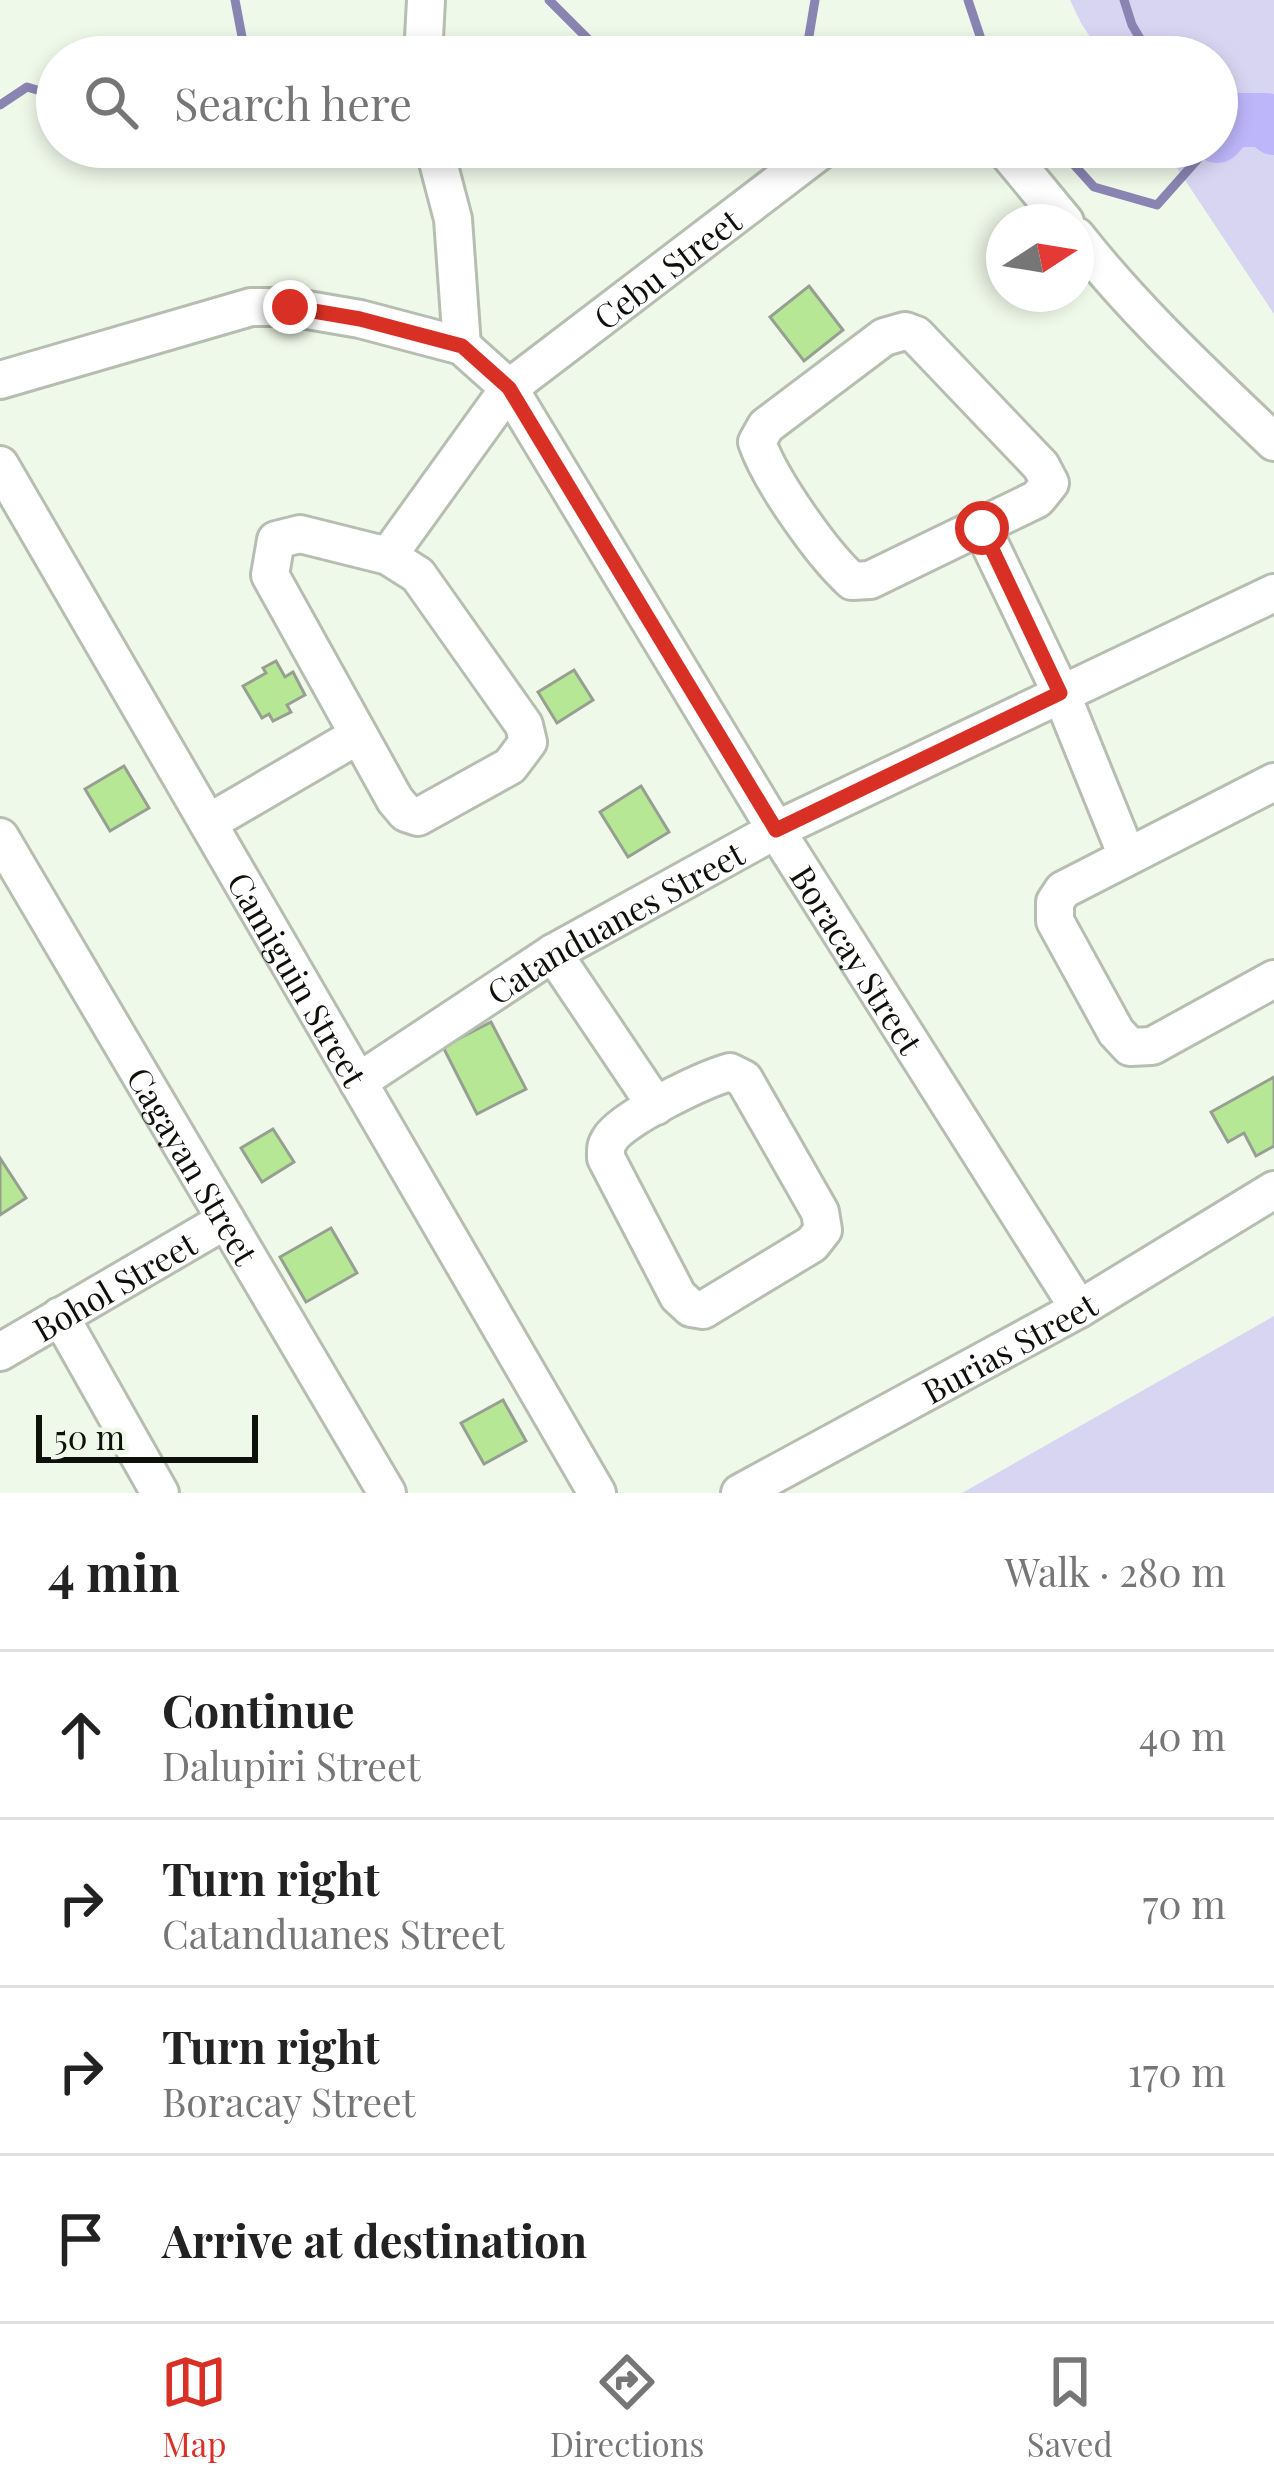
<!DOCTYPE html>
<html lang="en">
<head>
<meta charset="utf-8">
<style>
  :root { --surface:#fff; --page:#f2f2f2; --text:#222; --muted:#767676; --line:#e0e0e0; --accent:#d93025 }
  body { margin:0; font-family:"Playfair Display",serif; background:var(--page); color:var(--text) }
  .compass { position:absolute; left:986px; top:204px; width:108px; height:108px; border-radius:50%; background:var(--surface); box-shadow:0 6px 18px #0003; rotate:78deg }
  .scale { position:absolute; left:36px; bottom:30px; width:222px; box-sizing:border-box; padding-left:12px; border:6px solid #0d100b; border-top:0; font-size:33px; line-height:42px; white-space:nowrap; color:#0d100b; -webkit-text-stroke:9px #eff9e9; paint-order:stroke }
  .stop { position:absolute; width:36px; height:36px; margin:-27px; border:9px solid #d93025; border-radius:50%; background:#fff }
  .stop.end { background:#d93025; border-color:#fff; box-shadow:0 3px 12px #0008 }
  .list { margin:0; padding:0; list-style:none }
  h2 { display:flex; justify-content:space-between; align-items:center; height:156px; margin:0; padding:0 48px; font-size:51px }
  h2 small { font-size:39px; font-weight:400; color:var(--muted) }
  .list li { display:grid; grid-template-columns:78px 1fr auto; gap:36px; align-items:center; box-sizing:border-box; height:168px; padding:0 48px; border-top:3px solid var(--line) }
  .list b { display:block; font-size:45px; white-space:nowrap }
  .list p { margin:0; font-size:39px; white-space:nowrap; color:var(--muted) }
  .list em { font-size:39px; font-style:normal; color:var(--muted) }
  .icon { flex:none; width:66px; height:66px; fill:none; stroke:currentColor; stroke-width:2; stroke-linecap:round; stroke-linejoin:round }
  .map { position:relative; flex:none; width:1274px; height:1493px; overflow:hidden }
  .search { position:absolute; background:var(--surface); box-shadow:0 6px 18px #0003; left:36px; right:36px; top:36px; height:132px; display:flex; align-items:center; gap:30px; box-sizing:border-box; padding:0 42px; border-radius:66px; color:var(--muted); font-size:45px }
  .sheet { height:828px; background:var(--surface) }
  nav { display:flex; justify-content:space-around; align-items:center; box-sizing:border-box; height:168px; border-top:3px solid var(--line); background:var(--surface); font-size:33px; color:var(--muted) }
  nav a { display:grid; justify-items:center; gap:6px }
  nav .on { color:var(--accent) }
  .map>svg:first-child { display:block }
  .green { fill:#d8d5f3 }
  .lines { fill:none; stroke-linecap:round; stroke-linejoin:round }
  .stream { stroke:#8984b2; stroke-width:9 }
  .river { stroke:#beb6fa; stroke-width:54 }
  .building { fill:#b6e795; stroke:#969f91; stroke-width:3 }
  .minor-casing { stroke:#b5beb0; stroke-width:42 }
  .minor { stroke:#fff; stroke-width:36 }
  .route { stroke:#d93025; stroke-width:15 }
  .labels { text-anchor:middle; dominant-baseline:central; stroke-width:12; stroke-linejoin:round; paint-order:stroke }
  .street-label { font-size:33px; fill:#0d100b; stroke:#eff9e9 }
</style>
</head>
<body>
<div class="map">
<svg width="1274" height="1493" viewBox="0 0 1274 1493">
  <rect width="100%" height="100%" fill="#eff9e9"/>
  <!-- green -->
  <g class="green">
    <path d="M1070 0H1274V314L1163 147H1217V57H1103L1081 23Z"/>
    <path d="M1274 1316V1493H962Z"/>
  </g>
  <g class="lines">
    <!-- stream -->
    <g class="stream">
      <path d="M235 0 243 42 239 57"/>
      <path d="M549 0 595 46 639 57"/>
      <path d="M968 0 987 57"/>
      <path d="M1124 0 1132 25 1151 57"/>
      <path d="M798 57 807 48 815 0"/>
      <path d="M0 105 27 87 57 96"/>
      <path d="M1058 147 1094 187 1157 205 1205 151 1202 147"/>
    </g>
    <!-- river -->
    <path class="river" d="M1217 136 1231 120H1266L1274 128"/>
  </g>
  <!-- building -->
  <g class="building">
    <path d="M809 286 843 330 804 361 770 317Z"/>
    <path d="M276 661 285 677 293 672 305 695 287 705 291 712 273 721 269 714 262 718 243 686 266 673 263 668Z"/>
    <path d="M574 670 593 700 557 723 538 692Z"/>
    <path d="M124 766 149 808 110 831 85 789Z"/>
    <path d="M641 786 669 832 628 857 600 812Z"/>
    <path d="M491 1022 526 1089 477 1114 443 1047Z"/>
    <path d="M1274 1077V1146L1256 1156 1244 1133 1228 1142 1211 1112Z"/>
    <path d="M273 1129 294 1162 262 1182 241 1148Z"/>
    <path d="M0 1158 26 1198 0 1215Z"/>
    <path d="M331 1228 357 1273 306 1302 280 1257Z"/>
    <path d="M503 1400 526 1441 484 1464 461 1423Z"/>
  </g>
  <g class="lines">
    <!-- minor casing -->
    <g class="minor-casing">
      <g id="minor">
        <path d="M423 57 426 0"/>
        <path d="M434 147 453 219 462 346"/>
        <path d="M1003 147 1065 222"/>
        <path d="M1076 236C1135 311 1205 376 1274 442"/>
        <path d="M905 331 916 335 1041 466 1050 483 1037 499 870 580 852 581C822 554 770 480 757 442L766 426 884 337Z"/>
        <path id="s1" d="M0 380 251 307H290L360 319 462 346 509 388 776 830 1079 1309"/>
        <path id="s2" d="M0 465 597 1493"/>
        <path d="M982 528 1061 693 1127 856"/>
        <path d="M300 534 388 556 418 575 524 725 528 742 510 766 418 817 406 813 395 800 270 575 276 540Z"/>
        <path id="s3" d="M388 556 509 388 825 147"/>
        <path d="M1274 782 1063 890 1055 902V921L1116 1032 1130 1047 1152 1046 1274 979"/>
        <path d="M208 823 357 736"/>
        <path id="s4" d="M0 837 387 1493"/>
        <path d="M553 953 656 1106"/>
        <path d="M730 1072 744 1079 820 1212 823 1230 812 1244 703 1310 691 1308 678 1296 606 1158C606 1149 605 1147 610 1139 622 1118 705 1079 730 1072Z"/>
        <path id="s5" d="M358 1082 553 953 776 830 1274 593"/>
        <path d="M60 1316 160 1493"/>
        <path id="s6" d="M0 1352 226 1220"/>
        <path id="s7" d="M740 1493 1079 1309 1274 1190"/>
      </g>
    </g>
    <!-- minor -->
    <use href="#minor" class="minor"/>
  </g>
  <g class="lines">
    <!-- route -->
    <path class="route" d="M290 307 360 319 462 346 509 388 776 830 1060 693 982 528"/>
  </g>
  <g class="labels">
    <!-- street labels -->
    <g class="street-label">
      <text stroke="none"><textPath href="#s3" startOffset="405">Cebu Street</textPath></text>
      <text stroke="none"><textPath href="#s5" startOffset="303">Catanduanes Street</textPath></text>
      <text stroke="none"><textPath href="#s1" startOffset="1209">Boracay Street</textPath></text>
      <text stroke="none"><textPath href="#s2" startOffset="594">Camiguin Street</textPath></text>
      <text stroke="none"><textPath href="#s4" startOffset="381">Cagayan Street</textPath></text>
      <text stroke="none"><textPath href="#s6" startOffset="132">Bohol Street</textPath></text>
      <text stroke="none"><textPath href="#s7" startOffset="306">Burias Street</textPath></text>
    </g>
  </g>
</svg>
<svg class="compass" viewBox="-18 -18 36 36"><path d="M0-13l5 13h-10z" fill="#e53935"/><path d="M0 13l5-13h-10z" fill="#767676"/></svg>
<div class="scale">50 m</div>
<div class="stop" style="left:982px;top:528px"></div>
<div class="stop end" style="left:290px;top:307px"></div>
<div class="search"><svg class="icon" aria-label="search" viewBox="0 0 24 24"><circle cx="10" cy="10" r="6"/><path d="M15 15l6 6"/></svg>Search here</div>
</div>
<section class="sheet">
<h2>4 min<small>Walk · 280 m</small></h2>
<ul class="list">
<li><svg class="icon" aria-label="ahead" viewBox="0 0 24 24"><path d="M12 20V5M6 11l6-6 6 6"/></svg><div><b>Continue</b><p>Dalupiri Street</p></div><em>40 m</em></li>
<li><svg class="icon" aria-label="right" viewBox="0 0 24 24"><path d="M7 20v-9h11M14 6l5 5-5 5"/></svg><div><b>Turn right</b><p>Catanduanes Street</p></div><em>70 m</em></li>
<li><svg class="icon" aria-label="right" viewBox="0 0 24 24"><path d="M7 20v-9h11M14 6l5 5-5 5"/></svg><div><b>Turn right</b><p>Boracay Street</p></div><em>170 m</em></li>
<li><svg class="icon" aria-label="arrive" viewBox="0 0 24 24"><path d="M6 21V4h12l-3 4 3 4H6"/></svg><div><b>Arrive at destination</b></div></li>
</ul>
</section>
<nav>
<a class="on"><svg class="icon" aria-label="map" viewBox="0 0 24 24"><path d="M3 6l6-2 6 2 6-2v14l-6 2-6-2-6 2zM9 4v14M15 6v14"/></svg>Map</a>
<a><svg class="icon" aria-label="directions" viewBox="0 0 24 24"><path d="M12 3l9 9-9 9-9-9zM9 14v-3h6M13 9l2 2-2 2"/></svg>Directions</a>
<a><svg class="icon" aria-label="saved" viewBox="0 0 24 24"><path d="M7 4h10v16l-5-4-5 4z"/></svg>Saved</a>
</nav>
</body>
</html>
